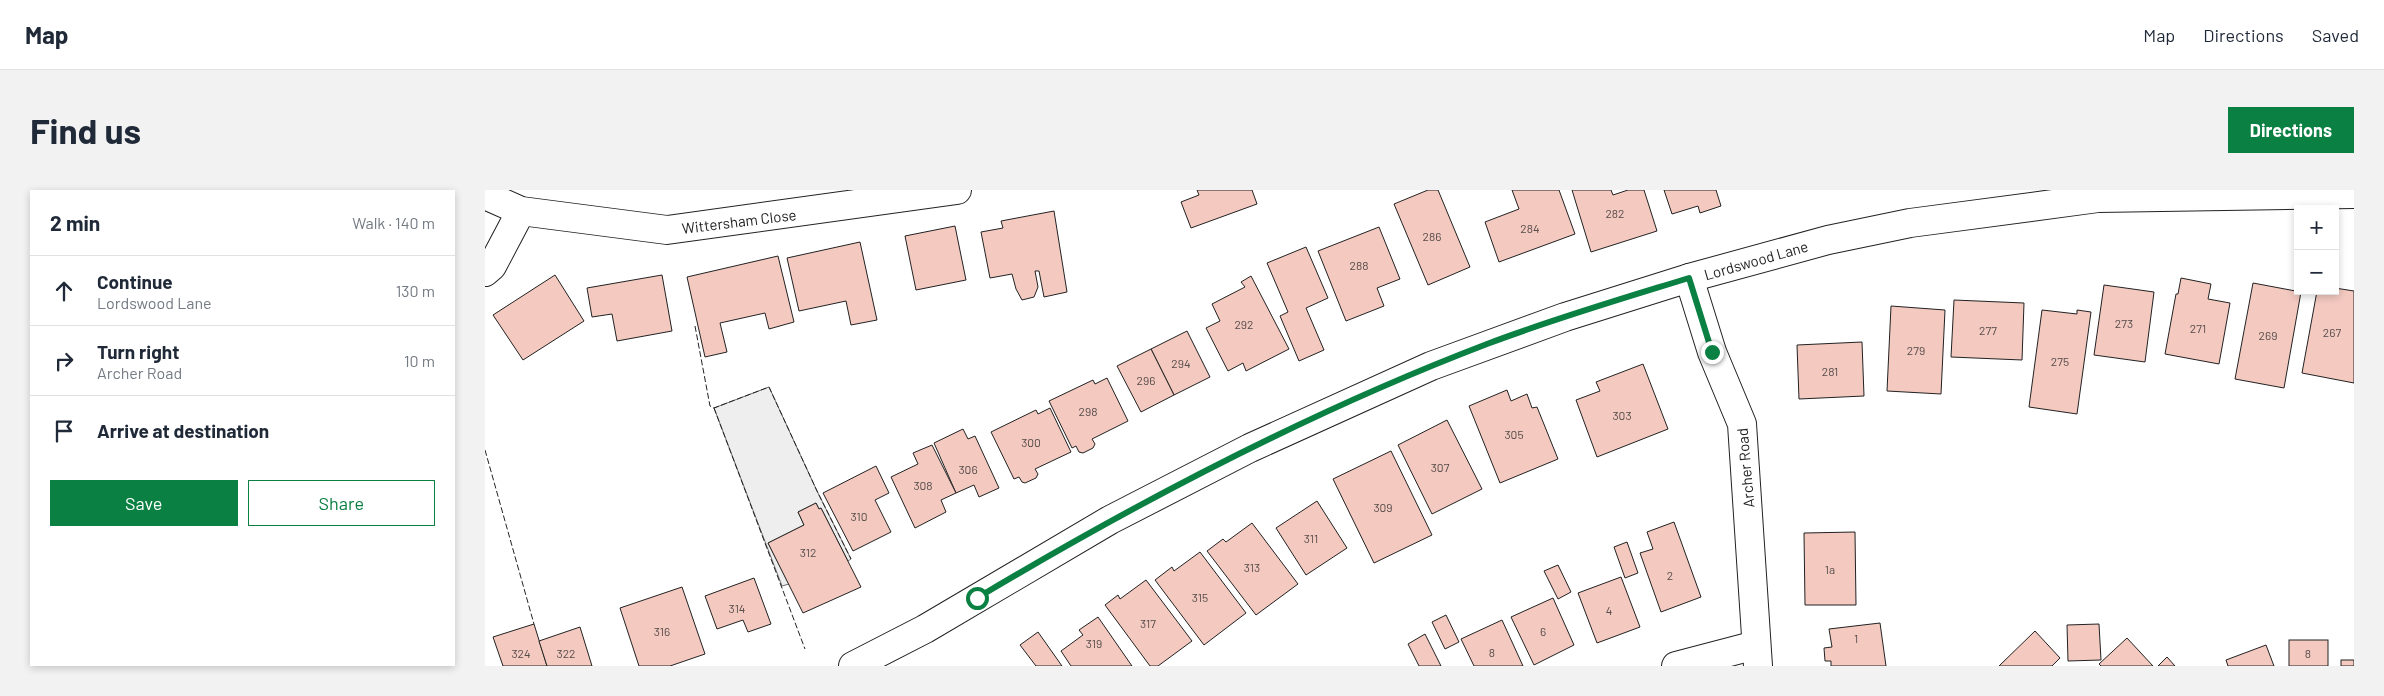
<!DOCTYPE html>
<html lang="en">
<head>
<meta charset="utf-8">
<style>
  :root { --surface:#fff; --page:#f2f2f3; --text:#1f2937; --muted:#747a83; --line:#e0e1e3; --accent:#0b8043 }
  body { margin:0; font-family:Barlow,sans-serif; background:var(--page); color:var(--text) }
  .controls { position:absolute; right:15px; top:15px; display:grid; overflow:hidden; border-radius:0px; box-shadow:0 2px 8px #0003 }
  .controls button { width:45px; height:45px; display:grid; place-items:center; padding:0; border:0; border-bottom:1px solid var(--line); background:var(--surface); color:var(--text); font:25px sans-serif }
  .stop { position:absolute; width:15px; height:15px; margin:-11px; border:4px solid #0b8043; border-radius:50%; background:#fff }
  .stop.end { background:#0b8043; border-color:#fff; box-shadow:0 1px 5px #0008 }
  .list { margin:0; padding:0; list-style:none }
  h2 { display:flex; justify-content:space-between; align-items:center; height:65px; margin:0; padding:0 20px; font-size:21px }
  h2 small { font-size:16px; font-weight:400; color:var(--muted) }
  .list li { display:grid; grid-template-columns:32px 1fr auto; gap:15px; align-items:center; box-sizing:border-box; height:70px; padding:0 20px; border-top:1px solid var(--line) }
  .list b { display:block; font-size:19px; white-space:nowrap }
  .list p { margin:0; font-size:16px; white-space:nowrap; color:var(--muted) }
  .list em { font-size:16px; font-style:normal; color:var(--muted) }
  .actions { display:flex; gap:10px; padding:15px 20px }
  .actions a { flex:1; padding:11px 0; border:1px solid var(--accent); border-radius:0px; text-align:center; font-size:18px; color:var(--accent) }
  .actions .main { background:var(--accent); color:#fff }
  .icon { flex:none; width:28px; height:28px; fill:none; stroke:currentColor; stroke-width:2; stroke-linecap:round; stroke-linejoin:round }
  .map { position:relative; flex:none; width:1869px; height:476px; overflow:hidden; border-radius:0px }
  header { display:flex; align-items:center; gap:30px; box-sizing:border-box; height:70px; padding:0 25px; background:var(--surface); border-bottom:1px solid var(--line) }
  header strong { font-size:24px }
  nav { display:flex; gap:28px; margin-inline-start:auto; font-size:18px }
  .intro { display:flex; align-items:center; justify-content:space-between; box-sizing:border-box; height:120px; padding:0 30px }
  h1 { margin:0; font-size:35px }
  .button { padding:12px 22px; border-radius:0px; background:var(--accent); color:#fff; font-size:18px; font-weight:700 }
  main { display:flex; gap:30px; padding:0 30px }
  aside { flex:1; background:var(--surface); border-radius:0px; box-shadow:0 2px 8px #0003 }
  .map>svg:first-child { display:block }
  .green { fill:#eee; stroke:#6f6f6f }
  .building { fill:#f3c9c0; stroke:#222 }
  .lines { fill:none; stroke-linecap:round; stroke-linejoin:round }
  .minor-casing { stroke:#222; stroke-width:30 }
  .minor { stroke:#fff; stroke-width:28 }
  .fence { stroke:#222; stroke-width:1; stroke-dasharray:6 2.5; stroke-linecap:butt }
  .route { stroke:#0b8043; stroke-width:6 }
  .labels { text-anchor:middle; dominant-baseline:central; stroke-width:4; stroke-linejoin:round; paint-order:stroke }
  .number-label { font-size:12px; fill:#564c4a }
  .street-label { font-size:15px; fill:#222; stroke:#fff }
</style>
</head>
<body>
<header>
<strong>Map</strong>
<nav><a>Map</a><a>Directions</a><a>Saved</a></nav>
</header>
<div class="intro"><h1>Find us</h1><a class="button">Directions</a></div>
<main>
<aside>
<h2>2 min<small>Walk · 140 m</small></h2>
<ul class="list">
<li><svg class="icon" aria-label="ahead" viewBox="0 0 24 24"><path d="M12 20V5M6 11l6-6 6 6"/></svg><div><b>Continue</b><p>Lordswood Lane</p></div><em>130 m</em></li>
<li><svg class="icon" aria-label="right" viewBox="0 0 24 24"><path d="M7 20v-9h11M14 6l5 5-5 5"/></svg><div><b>Turn right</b><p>Archer Road</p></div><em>10 m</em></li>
<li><svg class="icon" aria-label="arrive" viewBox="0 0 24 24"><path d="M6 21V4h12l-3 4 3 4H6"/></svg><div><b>Arrive at destination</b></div></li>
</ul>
<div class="actions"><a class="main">Save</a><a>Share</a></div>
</aside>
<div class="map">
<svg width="1869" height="476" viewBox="0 0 1869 476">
  <rect width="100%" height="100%" fill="#fff"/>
  <!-- green -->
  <path class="green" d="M284 197 332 301 366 369 363 371 336 318 334 319 331 313 313 322 319 335 283 353 304 394 297 396 229 218Z"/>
  <!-- building -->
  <g class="building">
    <path d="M712 0H767L772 14 706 38 696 12 714 5Z"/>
    <path d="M943 0H953L985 77 943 95 909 14Z"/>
    <path d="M1027 0H1074L1090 44 1014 72 1000 32 1034 19Z"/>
    <path d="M1087 0H1126L1128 5 1143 0H1159L1172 41 1106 62Z"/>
    <path d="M1179 0H1231L1236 16 1215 23 1213 16 1187 24Z"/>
    <path d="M569 21 582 102 559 107 554 81H550L553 97 549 107 537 110 531 99 527 84 505 88 496 42 518 38 516 31Z"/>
    <path d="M470 36 481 90 431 100 420 46Z"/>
    <path d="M894 37 915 89 892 98 899 116 861 131 833 61Z"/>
    <path d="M375 52 392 130 366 135 361 111 314 121 302 68Z"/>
    <path d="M821 57 843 108 821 118 839 160 814 171 795 126 803 122 782 73Z"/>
    <path d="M293 66 309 132 284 139 280 123 235 133 242 162 220 167 202 87Z"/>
    <path d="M70 85 99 131 38 170 8 125Z"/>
    <path d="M177 85 187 141 132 151 127 124 107 127 102 98Z"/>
    <path d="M766 86 804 159 761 181 758 173 743 181 721 138 735 131 727 114 760 97 756 92Z"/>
    <path d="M1696 88 1726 94 1723 109 1745 113 1734 174 1680 164 1691 104H1693Z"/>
    <path d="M1768 93 1816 102 1799 198 1750 189Z"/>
    <path d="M1619 95 1669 102 1660 172 1609 165Z"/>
    <path d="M1850 98 1869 101V193L1817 183 1832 101H1850Z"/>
    <path d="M1469 110 1539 113 1537 170 1466 167Z"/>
    <path d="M1406 116 1460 120 1456 204 1402 201Z"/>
    <path d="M1557 120 1592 124V120L1606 122 1592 224 1544 217Z"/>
    <path d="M702 141 725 187 689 205 666 159Z"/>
    <path d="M1377 152 1379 206 1314 209 1312 155Z"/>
    <path d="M666 159 689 205 656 222 632 176Z"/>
    <path d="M1158 174 1183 239 1112 267 1091 210 1115 201 1111 192Z"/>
    <path d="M622 188 643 231 607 249 610 254 608 258 598 263 594 262 591 256 587 258 564 211 608 190 610 194Z"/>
    <path d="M1022 200 1026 211 1042 204 1047 218 1052 217 1073 269 1015 293 984 216Z"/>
    <path d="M565 218 586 262 550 279 553 284 551 288 540 293 537 292 534 287 529 289 506 242 551 220 553 224Z"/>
    <path d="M962 230 997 299 947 324 913 255Z"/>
    <path d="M478 239 483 249 490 246 514 298 494 307 489 295 471 303 449 253Z"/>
    <path d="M447 255 471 303 456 310 461 322 430 338 406 287 433 274 428 263Z"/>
    <path d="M906 261 947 345 889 373 848 289Z"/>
    <path d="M391 276 404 303 390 310 406 342 368 361 338 303Z"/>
    <path d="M832 311 862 358 821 385 791 338Z"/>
    <path d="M331 313 334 319 336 318 376 397 318 423 283 353 319 335 313 322Z"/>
    <path d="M1189 332 1216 407 1176 422 1155 363 1168 359 1162 342Z"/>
    <path d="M767 333 813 394 771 425 722 361 738 349 741 352Z"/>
    <path d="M1370 342 1371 415H1320L1319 343Z"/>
    <path d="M1142 352 1153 383 1140 388 1129 357Z"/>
    <path d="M715 362 761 423 719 455 670 390 687 377 689 381Z"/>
    <path d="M1073 375 1086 402 1073 409 1059 381Z"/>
    <path d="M1136 387 1155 437 1112 453 1093 403Z"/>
    <path d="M269 388 286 434 263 442 258 430 232 439 220 406Z"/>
    <path d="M661 390 707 451 673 476H665L620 415 633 405 635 409Z"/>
    <path d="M197 397 220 464 185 476H154L135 418Z"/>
    <path d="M1068 408 1089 455 1049 475 1026 427Z"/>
    <path d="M961 425 974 452 960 459 947 432Z"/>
    <path d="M613 427 647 476H586L576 461 598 445 594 440Z"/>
    <path d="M1017 430 1038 476H989L976 449Z"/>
    <path d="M1395 433 1401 476H1346V471H1340L1339 458 1347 457 1344 439Z"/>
    <path d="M49 434 62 476H18L8 447Z"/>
    <path d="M1614 434 1616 470 1583 471 1582 435Z"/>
    <path d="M95 437 107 476H62L54 451Z"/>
    <path d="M1550 441 1575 468 1567 476H1514Z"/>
    <path d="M553 442 577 476H551L535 455Z"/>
    <path d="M940 444 956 476H934L923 454Z"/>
    <path d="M1642 448 1668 476H1616L1614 474Z"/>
    <rect x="1804" y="450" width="39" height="26"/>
    <path d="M1781 455 1789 476H1743L1741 470Z"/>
    <path d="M1682 467 1690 476H1673Z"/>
    <rect x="1856" y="470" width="13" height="6"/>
  </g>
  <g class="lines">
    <!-- minor casing -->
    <g class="minor-casing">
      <g id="minor">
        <path d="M0 5 36 21 182 40 472 0"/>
        <path d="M0 82 7 76 36 21"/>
        <path d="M1204 88 1227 162 1257 234 1273 476"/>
        <path d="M368 476 440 439 625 330 765 258 946 176 1080 127 1204 88 1343 50 1425 33 1613 8 1869 4"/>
        <path d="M1191 476 1271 455"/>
      </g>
    </g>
    <!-- minor -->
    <use href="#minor" class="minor"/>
    <!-- fence -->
    <g class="fence">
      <path d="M210 136 225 216 229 218 284 197 332 301 366 369"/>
      <path d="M229 218 320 459"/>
      <path d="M0 260 49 434"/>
    </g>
  </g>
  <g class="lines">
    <!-- route -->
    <path class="route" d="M492 408C656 310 824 222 1002 154 1068 129 1136 109 1204 88L1227 162"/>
  </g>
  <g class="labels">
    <!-- number labels -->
    <g class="number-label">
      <text x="1130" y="23">282</text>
      <text x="1045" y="38">284</text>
      <text x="947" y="46">286</text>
      <text x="874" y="75">288</text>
      <text x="1639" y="133">273</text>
      <text x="759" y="134">292</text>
      <text x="1713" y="138">271</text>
      <text x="1503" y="140">277</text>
      <text x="1847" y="142">267</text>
      <text x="1783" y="145">269</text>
      <text x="1431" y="160">279</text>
      <text x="1575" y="171">275</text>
      <text x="696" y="173">294</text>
      <text x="1345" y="181">281</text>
      <text x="661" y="190">296</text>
      <text x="603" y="221">298</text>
      <text x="1137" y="225">303</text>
      <text x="1029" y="244">305</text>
      <text x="546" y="252">300</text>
      <text x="955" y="277">307</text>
      <text x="483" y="279">306</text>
      <text x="438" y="295">308</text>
      <text x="898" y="317">309</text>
      <text x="374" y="326">310</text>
      <text x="826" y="348">311</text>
      <text x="323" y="362">312</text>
      <text x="767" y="377">313</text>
      <text x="1345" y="379">1a</text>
      <text x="1185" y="385">2</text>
      <text x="715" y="407">315</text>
      <text x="252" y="418">314</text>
      <text x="1124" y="420">4</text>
      <text x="663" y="433">317</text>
      <text x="177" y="441">316</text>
      <text x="1058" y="441">6</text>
      <text x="1371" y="448">1</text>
      <text x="609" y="453">319</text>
      <text x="1007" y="462">8</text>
      <text x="36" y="463">324</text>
      <text x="81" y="463">322</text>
      <text x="1823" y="463">8</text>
    </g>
    <!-- street labels -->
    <g class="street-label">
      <text transform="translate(254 31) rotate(-7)">Wittersham Close</text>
      <text transform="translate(1271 70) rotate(-16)">Lordswood Lane</text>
      <text transform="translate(1260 278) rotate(-95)">Archer Road</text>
    </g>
  </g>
</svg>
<div class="controls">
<button>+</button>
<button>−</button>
</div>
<div class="stop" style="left:492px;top:408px"></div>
<div class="stop end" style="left:1227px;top:162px"></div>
</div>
</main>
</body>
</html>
